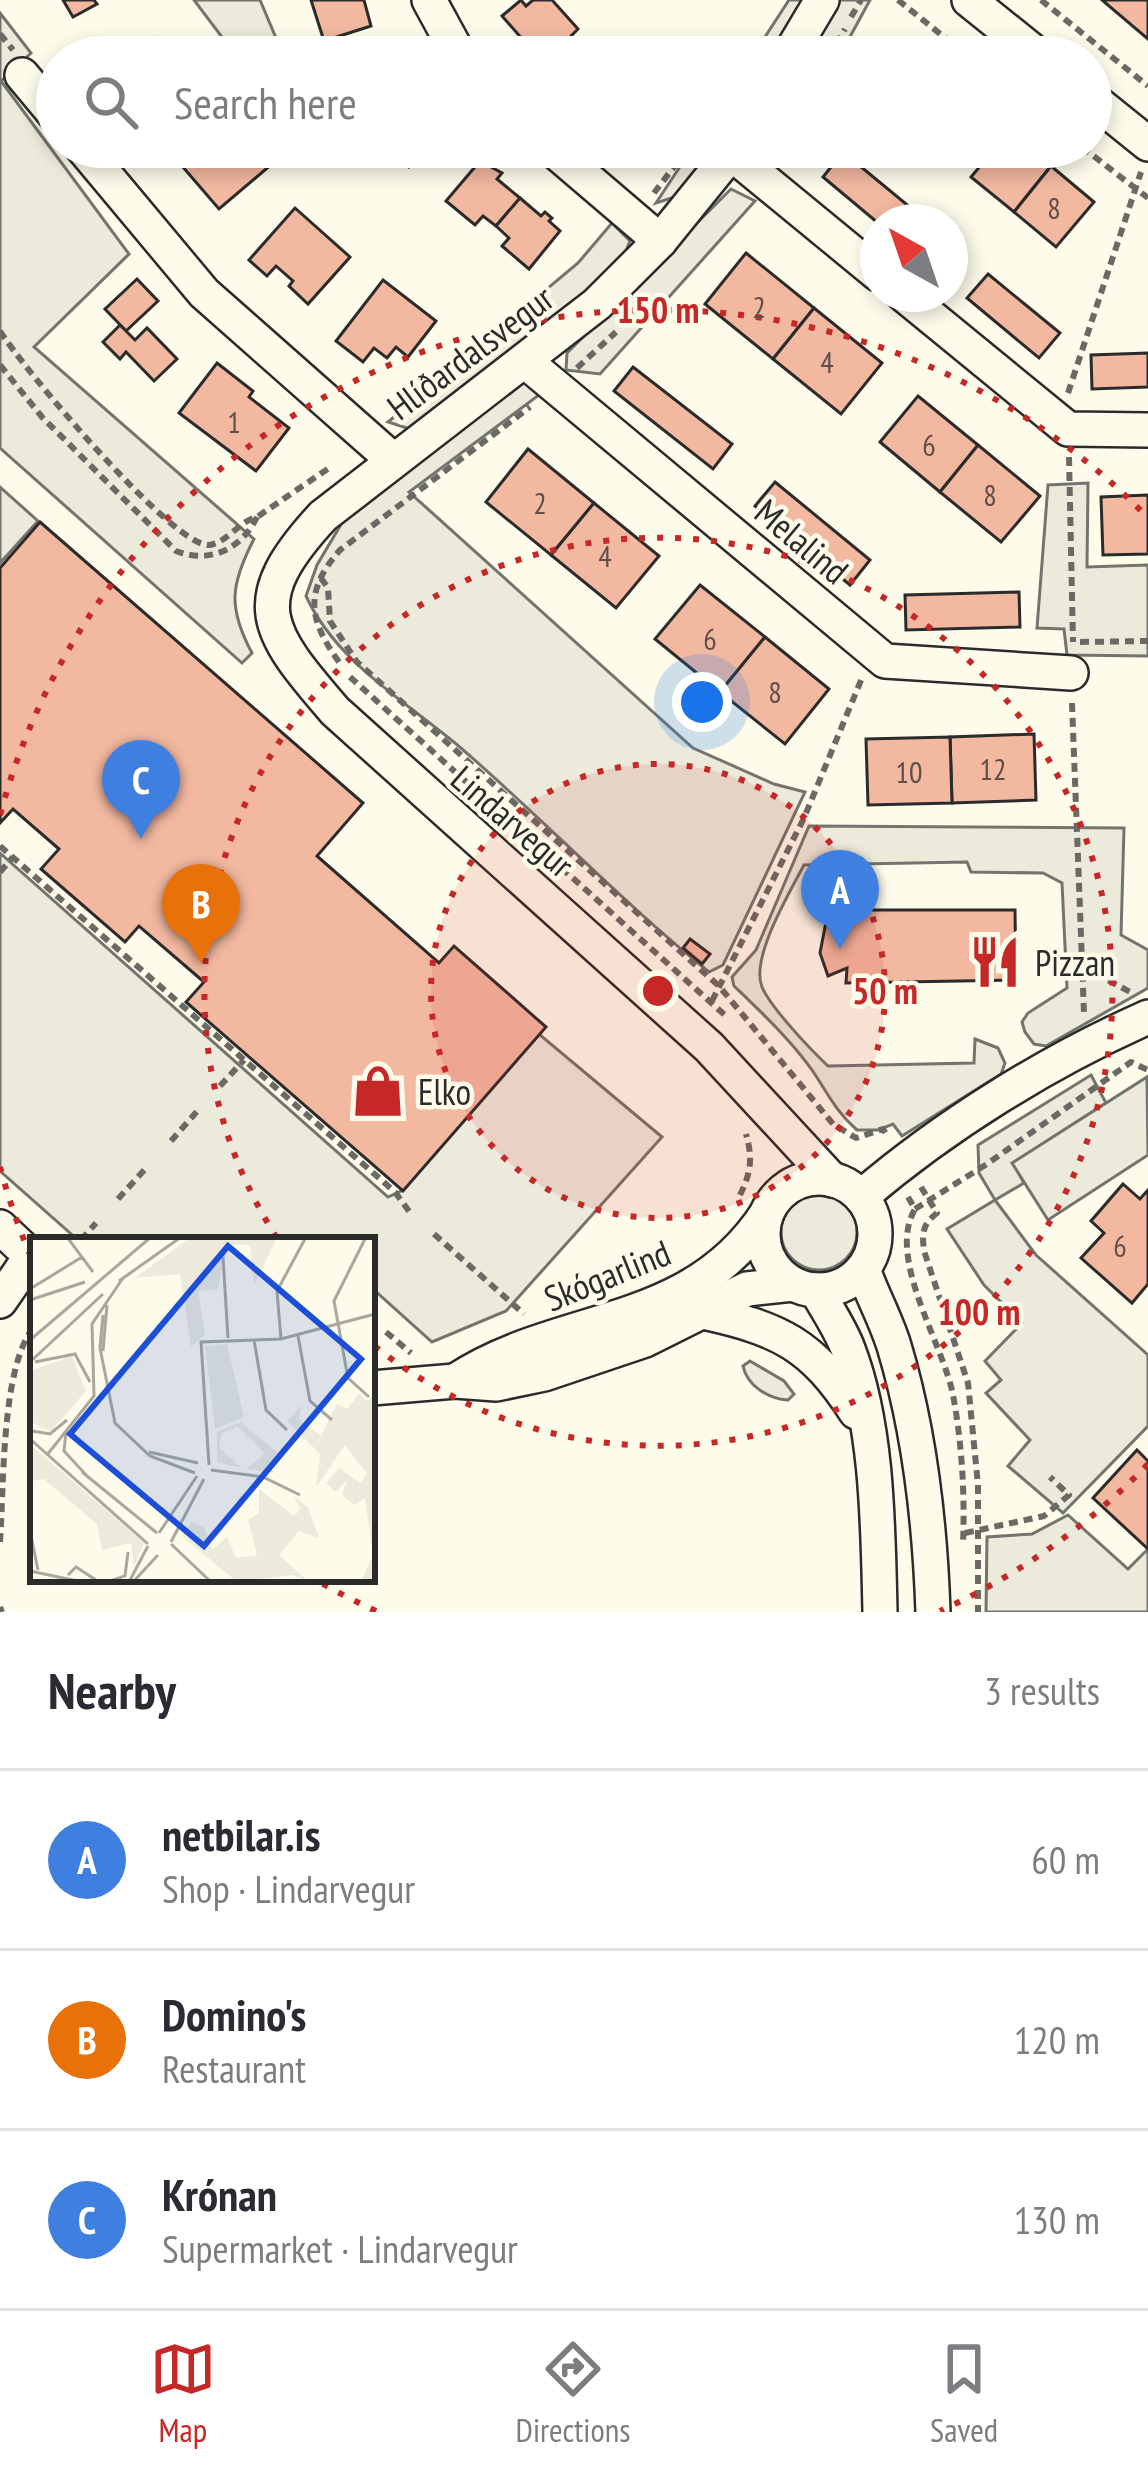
<!DOCTYPE html>
<html lang="en">
<head>
<meta charset="utf-8">
<style>
  :root { --surface:#fff; --page:#f2f2f3; --text:#2b2b33; --muted:#7c7c81; --line:#e1e1e2; --accent:#c62828 }
  body { margin:0; font-family:"PT Sans Narrow",sans-serif; background:var(--page); color:var(--text) }
  .compass { position:absolute; left:860px; top:204px; width:108px; height:108px; border-radius:50%; background:var(--surface); box-shadow:0 6px 18px #0003; rotate:320deg }
  .you { position:absolute; left:702px; top:702px; width:42px; height:42px; margin:-30px; border:9px solid #fff; border-radius:50%; background:#1a73e8; box-shadow:0 0 0 18px #1a73e833 }
  .badge { display:grid; place-items:center; width:78px; height:78px; border-radius:50%; background:var(--accent); color:#fff; font-size:39px; font-weight:700 }
  .pin { position:absolute; translate:-50% -99px; filter:drop-shadow(0 3px 6px #0008) }
  .pin::after { content:''; position:absolute; top:63px; width:42px; height:36px; background:inherit; clip-path:polygon(0 0,100% 0,50% 100%) }
  .list { margin:0; padding:0; list-style:none }
  h2 { display:flex; justify-content:space-between; align-items:center; height:156px; margin:0; padding:0 48px; font-size:51px }
  h2 small { font-size:39px; font-weight:400; color:var(--muted) }
  .list li { display:grid; grid-template-columns:78px 1fr auto; gap:36px; align-items:center; box-sizing:border-box; height:180px; padding:0 48px; border-top:3px solid var(--line) }
  .list b { display:block; font-size:45px; white-space:nowrap }
  .list p { margin:0; font-size:39px; white-space:nowrap; color:var(--muted) }
  .list em { font-size:39px; font-style:normal; color:var(--muted) }
  .icon { flex:none; width:66px; height:66px; fill:none; stroke:currentColor; stroke-width:2; stroke-linecap:round; stroke-linejoin:round }
  .map { position:relative; flex:none; width:1148px; height:1612px; overflow:hidden }
  .search { position:absolute; background:var(--surface); box-shadow:0 6px 18px #0003; left:36px; right:36px; top:36px; height:132px; display:flex; align-items:center; gap:30px; box-sizing:border-box; padding:0 42px; border-radius:66px; color:var(--muted); font-size:45px }
  .sheet { height:696px; background:var(--surface) }
  nav { display:flex; justify-content:space-around; align-items:center; box-sizing:border-box; height:168px; border-top:3px solid var(--line); background:var(--surface); font-size:33px; color:var(--muted) }
  nav a { display:grid; justify-items:center; gap:6px }
  nav .on { color:var(--accent) }
  .map>svg:first-child { display:block }
  .green { fill:#ecebdb; stroke:#74746e; stroke-width:3 }
  .parking { fill:#eceadb; stroke:#74746e; stroke-width:3 }
  .building { fill:#f2b8a0; stroke:#2b2b2b; stroke-width:3 }
  .lines { fill:none; stroke-linecap:round; stroke-linejoin:round }
  .minor-casing { stroke:#2b2b2b; stroke-width:38 }
  .path { stroke:#6a6964; stroke-width:6; stroke-dasharray:9 6; stroke-linecap:butt }
  .minor { stroke:#fdfbea; stroke-width:33 }
  .ring { fill:none; stroke:#c62828; stroke-width:6; stroke-dasharray:6 12 }
  .labels { text-anchor:middle; dominant-baseline:central; stroke-width:9; stroke-linejoin:round; paint-order:stroke }
  .number-label { font-size:30px; fill:#5d4e48 }
  .street-label { font-size:36px; fill:#2b2b2b; stroke:#fdfbea }
  .poi-label { font-size:36px; fill:#2b2b2b; stroke:#fdfbea; text-anchor:start }
  .inset-road { fill:none; stroke:#a9a89e; stroke-width:3 }
  .view { fill:#1d4ed8; fill-opacity:0.15; stroke:#1d4ed8; stroke-width:6 }
  .inset-edge { fill:none; stroke:#2b2b2b; stroke-width:6 }
  .centre { fill:#c62828; stroke:#fdfbea; stroke-width:6 }
  .ring-label { font-size:36px; text-anchor:middle; font-weight:bold; fill:#c62828; stroke:#fdfbea; stroke-width:9; stroke-linejoin:round; paint-order:stroke }
</style>
</head>
<body>
<div class="map">
<svg width="1148" height="1612" viewBox="0 0 1148 1612">
  <rect width="100%" height="100%" fill="#fdfbea"/>
  <!-- green -->
  <g class="green">
    <path d="M194 0H260L284 57H237Z"/>
    <path d="M789 0H808L772 57H752Z"/>
    <path d="M839 0H870L839 57H808Z"/>
    <path d="M0 13 31 53 1 81 129 254 34 347 254 539C230 585 228 608 252 653L242 663 0 448Z"/>
    <path d="M693 147H713L675 197 656 203Z"/>
    <path d="M731 189 755 201 600 374 566 370 567 353Z"/>
    <path d="M612 223 630 241 625 253 543 334 410 429 388 422 578 263Z"/>
    <path d="M527 377 555 383 409 492 693 748 774 784 805 792 723 965 709 972C620 901 542 817 455 743 402 699 336 661 306 596L317 565 352 506Z"/>
    <path d="M1088 483 1087 567 1148 565V656L1067 655 1064 629 1037 628 1048 485Z"/>
    <path d="M809 826 1124 828 1121 935 1148 950V988L1046 1046 1034 1044 1025 1032 1022 1022 1028 1013 1067 988 1062 883 1043 873 971 872 967 862 804 865C790 892 750 958 762 987 771 1008 811 1050 828 1066L974 1063 975 1039 998 1048 1005 1063 1001 1074 902 1136 893 1124 878 1130H857C836 1112 827 1092 812 1070 790 1039 761 1012 734 986L732 977 756 950Z"/>
    <path d="M1091 1075 1106 1103 1013 1163 1024 1183 995 1200 979 1173 978 1145Z"/>
    <circle cx="819" cy="1232" r="38"/>
    <path d="M750 1361 784 1381 794 1394 788 1400C769 1399 747 1386 743 1366Z"/>
    <path d="M1068 1515 1128 1569 1148 1549V1612H986L987 1537 1032 1534Z"/>
  </g>
  <!-- parking -->
  <g class="parking">
    <path d="M0 487 38 521 0 563Z"/>
    <path d="M0 853 388 1197 401 1191 539 1034 662 1137 506 1311 432 1342 372 1288V1240H78L0 1171Z"/>
    <path d="M1147 1077 1148 1155 1048 1220 1012 1163Z"/>
    <path d="M995 1200 1036 1255 1148 1355V1426L1063 1513 1008 1466 1030 1440 986 1393 1001 1380 985 1361 1022 1323 984 1285 947 1229Z"/>
  </g>
  <!-- building -->
  <g class="building">
    <path d="M63 0H94L97 4 73 17Z"/>
    <path d="M311 0H364L371 26 324 41Z"/>
    <path d="M521 0 526 6 533 0H552L578 29 565 42 570 48 560 57H538L502 16Z"/>
    <path d="M1102 0H1148V39Z"/>
    <path d="M152 38 168 57H130Z"/>
    <path d="M891 41 910 57H861L872 45 881 53Z"/>
    <path d="M205 147H258L272 164 219 209 182 166Z"/>
    <path d="M394 147H436L409 167Z"/>
    <path d="M996 147H1028L1051 166 1014 212 971 177Z"/>
    <path d="M843 152 928 222 878 223 823 177Z"/>
    <path d="M480 161 502 173 497 179 520 198 496 226 483 216 475 225 446 201Z"/>
    <path d="M1051 166 1094 202 1056 247 1014 212Z"/>
    <path d="M520 198 541 216 545 212 552 218 549 221 560 231 529 269 502 246 509 238 496 226Z"/>
    <path d="M295 208 350 257 308 304 289 286 293 281 276 266 267 276 249 260Z"/>
    <path d="M746 253 814 308 773 359 705 304Z"/>
    <path d="M988 274 1060 333 1039 358 967 298Z"/>
    <path d="M137 279 158 301 126 331 105 309Z"/>
    <path d="M383 280 436 321 408 357 396 347 387 358 374 348 363 362 336 341Z"/>
    <path d="M814 308 882 363 841 414 773 359Z"/>
    <path d="M120 325 135 340 147 328 177 359 154 381 126 352 120 359 103 342Z"/>
    <path d="M1148 353V387L1092 389 1091 355Z"/>
    <path d="M217 363 253 391 249 397 289 428 256 471 179 413Z"/>
    <path d="M633 367 732 444 713 469 614 391Z"/>
    <path d="M918 396 978 445 940 492 880 442Z"/>
    <path d="M978 445 1040 496 1001 542 940 492Z"/>
    <path d="M528 449 594 503 551 555 486 502Z"/>
    <path d="M775 482 870 560 850 585 755 506Z"/>
    <path d="M1148 495V554L1103 555 1101 497Z"/>
    <path d="M594 503 659 556 616 608 551 555Z"/>
    <path d="M40 522 363 803 317 856 439 963 454 946 546 1027 403 1191 186 1002 204 982 139 926 125 942 41 869 59 849 13 809 0 823V568Z"/>
    <path d="M700 585 765 637 720 692 655 639Z"/>
    <path d="M1019 592 1020 627 906 630 905 595Z"/>
    <path d="M765 637 829 689 785 744 720 692Z"/>
    <path d="M1034 734 1036 800 952 803 950 737Z"/>
    <path d="M950 737 952 803 868 805 866 739Z"/>
    <path d="M847 910H1015L1016 980 846 983 847 968 828 976 820 953 827 917 847 923Z"/>
    <path d="M690 939 710 954 702 964 683 948Z"/>
    <path d="M1123 1184 1140 1199 1148 1190V1284L1132 1303 1081 1258 1104 1233 1091 1221Z"/>
    <path d="M1137 1450 1148 1461V1549L1093 1498Z"/>
  </g>
  <g class="lines">
    <!-- minor casing -->
    <g class="minor-casing">
      <g id="minor">
        <path d="M429 0 460 57"/>
        <path d="M969 0 1040 57"/>
        <path d="M788 57 822 0"/>
        <path d="M22 75 57 117"/>
        <path d="M1091 98 1148 144"/>
        <path d="M82 147 204 293 393 460"/>
        <path d="M550 147 660 241"/>
        <path d="M736 147 660 241 597 304 323 516C243 602 266 631 335 711L709 1047 832 1180"/>
        <path d="M732 154 878 274"/>
        <path d="M903 294 1068 429 1148 430"/>
        <path d="M526 362 885 661 1071 673"/>
        <circle cx="819" cy="1234" r="56"/>
        <path d="M861 1197C945 1125 1047 1062 1148 1017"/>
        <path d="M0 1227 33 1258"/>
        <path d="M863 1269C872 1295 886 1320 894 1346 920 1432 930 1523 933 1612"/>
        <path d="M816 1290C827 1309 840 1328 848 1349 878 1427 878 1529 880 1612"/>
        <path d="M0 1301 31 1256"/>
        <path d="M703 1312C780 1329 812 1344 856 1412"/>
        <path d="M455 1381C559 1312 690 1332 767 1213"/>
        <path d="M372 1388 455 1381 496 1384 544 1374 645 1340 747 1289 793 1284"/>
      </g>
    </g>
    <!-- path -->
    <g class="path">
      <path d="M898 0 969 57"/>
      <path d="M1041 0 1148 86"/>
      <path d="M851 17 861 0"/>
      <path d="M0 34 13 50"/>
      <path d="M748 57 759 39"/>
      <path d="M829 57 845 29"/>
      <path d="M1082 147 1148 198"/>
      <path d="M654 193 689 147"/>
      <path d="M626 324 646 303"/>
      <path d="M0 331C22 367 174 548 209 545 227 543 239 521 257 517L329 468"/>
      <path d="M0 365 42 417 176 551C209 564 241 550 257 517"/>
      <path d="M577 368 616 332"/>
      <path d="M1068 393 1141 172"/>
      <path d="M1069 457 1073 642"/>
      <path d="M321 578 328 588 330 621 357 662 719 986 833 1124 856 1138 883 1129 888 1137"/>
      <path d="M1080 642 1148 641"/>
      <path d="M339 662C308 619 304 591 340 550L530 407"/>
      <path d="M350 677 728 1018"/>
      <path d="M1072 703 1084 1013"/>
      <path d="M0 846 395 1192 411 1214"/>
      <path d="M0 872 13 857"/>
      <path d="M1082 966 1132 993"/>
      <path d="M712 1001 804 818 862 678"/>
      <path d="M220 1086 244 1060"/>
      <path d="M171 1141 199 1109"/>
      <path d="M921 1187 937 1213C922 1225 922 1233 924 1251L968 1383 978 1485V1612"/>
      <path d="M740 1195C751 1172 753 1159 746 1134"/>
      <path d="M908 1197 915 1209C886 1258 943 1343 953 1395 962 1443 965 1495 963 1544"/>
      <path d="M118 1199 147 1167"/>
      <path d="M915 1209 987 1164 1131 1062 1148 1070"/>
      <path d="M434 1234 524 1314"/>
      <path d="M81 1240 96 1223"/>
      <path d="M386 1332 411 1353"/>
      <path d="M965 1533 1044 1516 1069 1495 1050 1477"/>
      <path d="M0 1542C4 1488 1 1369 33 1328"/>
      <path d="M0 1607 2 1612"/>
    </g>
    <!-- minor -->
    <use href="#minor" class="minor"/>
  </g>
  <!-- distance rings -->
  <circle cx="658" cy="991" r="227" fill="#c62828" fill-opacity=".12"/>
  <g class="ring">
    <circle cx="658" cy="991" r="227"/>
    <path d="M277 1238A454 454 0 1 1 372 1344"/>
    <path d="M1148 1464A681 681 0 0 1 940 1611M376 1611A681 681 0 0 1 318 1581M31 1257A681 681 0 0 1 0 1167M0 815A681 681 0 0 1 1148 518"/>
  </g>
  <!-- icons -->
  <defs>
    <g id="restaurant-bare" transform="scale(4.14)"><path d="M-5-6h1v4h1v-4h1v4h1v-4h1v5L-1.5 .5V6h-2V.5L-5-1ZM5-6V6H3V1.5H1.5Q1.5-4 5-6Z" fill="#c62828" stroke="#fdfbea" stroke-width="2.5" paint-order="stroke"/></g>
    <g id="shop-bare" transform="scale(4.14)"><path d="M-5-2.5h2.3a2.7 3.5 0 0 1 5.4 0H5L5.5 6h-11ZM-1.5-2.5h3a1.5 2.3 0 0 0-3 0Z" fill="#c62828" stroke="#fdfbea" stroke-width="2.5" paint-order="stroke"/></g>
  </defs>
  <g fill-rule="evenodd">
    <use href="#restaurant-bare" x="995" y="962"/>
    <use href="#shop-bare" x="378" y="1091"/>
  </g>
  <g class="labels">
    <!-- number labels -->
    <g class="number-label">
      <text x="1054" y="207">8</text>
      <text x="759" y="306">2</text>
      <text x="827" y="361">4</text>
      <text x="234" y="421">1</text>
      <text x="929" y="444">6</text>
      <text x="990" y="494">8</text>
      <text x="540" y="502">2</text>
      <text x="605" y="555">4</text>
      <text x="710" y="638">6</text>
      <text x="775" y="691">8</text>
      <text x="993" y="768">12</text>
      <text x="909" y="771">10</text>
      <text x="1120" y="1245">6</text>
    </g>
    <!-- street labels -->
    <g class="street-label">
      <text transform="translate(470 352) rotate(-37)">Hlíðardalsvegur</text>
      <text transform="translate(802 541) rotate(40)">Melalind</text>
      <text transform="translate(513 821) rotate(41)">Lindarvegur</text>
      <text transform="translate(607 1275) rotate(-22)">Skógarlind</text>
    </g>
    <!-- poi labels -->
    <g class="poi-label">
      <text x="1035" y="962">Pizzan</text>
      <text x="418" y="1091">Elko</text>
    </g>
  </g>
  <!-- overview -->
  <g transform="translate(30 1237)">
    <rect width="345" height="345" fill="#fdfbea"/>
    <path d="M161 0H247L224 49 220 8H197L188 52 168 54 175 97 161 110 150 37 105 41ZM222 105 197 107 214 180 185 192 175 109ZM42 119 56 154 21 194 11 191 0 183V134ZM345 155V345H331L343 318 335 261 324 268 312 258 317 243 306 255 296 246 309 231 330 246 337 237 315 208 286 250 290 217 257 184 272 168 269 182 291 199 307 167 317 172 329 157 338 164ZM211 185 248 216 237 228 245 236 216 232 235 216 207 189 192 196 189 210 211 231 187 225V195ZM0 207 114 306 104 329 101 306 72 313 67 287 14 242 0 244ZM229 252 264 279 271 272 263 259 278 270 289 301 269 294 249 318 279 345 263 338 207 345 152 299 162 285 174 290 182 313 197 300 206 321 227 318 218 283 229 276Z" fill="#ecebdb"/>
    <path class="inset-road" d="M37 0 63 35M336 0 304 64 318 141 339 160M193 20 198 101M89 44 151 0M0 52 52 20M0 63 55 45M73 78 70 111 85 186 120 219 165 236M268 99 280 164 302 183M251 102 247 54 276 0M0 103 121 0M224 103 236 173 257 193M73 114 77 68M0 125 73 57M5 125 45 117 60 145M2 194 20 197 37 183M36 195 34 214 57 239M0 202 118 307M119 215 168 226M17 218 64 159 62 87 93 41M179 228 171 105 251 102 345 77M181 233 233 240 270 258M52 235 127 296M0 294 8 333M129 296 167 239M141 305 174 242M141 307 181 345M0 334 52 345M38 338 46 330 69 345M77 345 95 339 98 315M99 345 118 309M103 345 128 318"/>
    <path class="view" d="M198 9 331 122 174 309 40 197Z"/>
    <rect width="345" height="345" class="inset-edge"/>
  </g>
  <circle cx="658" cy="991" r="18" class="centre"/>
  <g class="ring-label">
    <text x="658" y="323">150 m</text>
    <text x="885" y="1004">50 m</text>
    <text x="979" y="1325">100 m</text>
  </g>
</svg>
<svg class="compass" viewBox="-18 -18 36 36"><path d="M0-13l5 13h-10z" fill="#e53935"/><path d="M0 13l5-13h-10z" fill="#7c7c81"/></svg>
<div class="you"></div>
<div class="pin badge" style="left:840px;top:949px;background:#3f7fe0">A</div>
<div class="pin badge" style="left:201px;top:963px;background:#e8710a">B</div>
<div class="pin badge" style="left:141px;top:839px;background:#3f7fe0">C</div>
<div class="search"><svg class="icon" aria-label="search" viewBox="0 0 24 24"><circle cx="10" cy="10" r="6"/><path d="M15 15l6 6"/></svg>Search here</div>
</div>
<section class="sheet">
<h2>Nearby<small>3 results</small></h2>
<ul class="list">
<li><span class="badge" style="background:#3f7fe0">A</span><div><b>netbilar.is</b><p>Shop · Lindarvegur</p></div><em>60 m</em></li>
<li><span class="badge" style="background:#e8710a">B</span><div><b>Domino's</b><p>Restaurant</p></div><em>120 m</em></li>
<li><span class="badge" style="background:#3f7fe0">C</span><div><b>Krónan</b><p>Supermarket · Lindarvegur</p></div><em>130 m</em></li>
</ul>
</section>
<nav>
<a class="on"><svg class="icon" aria-label="map" viewBox="0 0 24 24"><path d="M3 6l6-2 6 2 6-2v14l-6 2-6-2-6 2zM9 4v14M15 6v14"/></svg>Map</a>
<a><svg class="icon" aria-label="directions" viewBox="0 0 24 24"><path d="M12 3l9 9-9 9-9-9zM9 14v-3h6M13 9l2 2-2 2"/></svg>Directions</a>
<a><svg class="icon" aria-label="saved" viewBox="0 0 24 24"><path d="M7 4h10v16l-5-4-5 4z"/></svg>Saved</a>
</nav>
</body>
</html>
